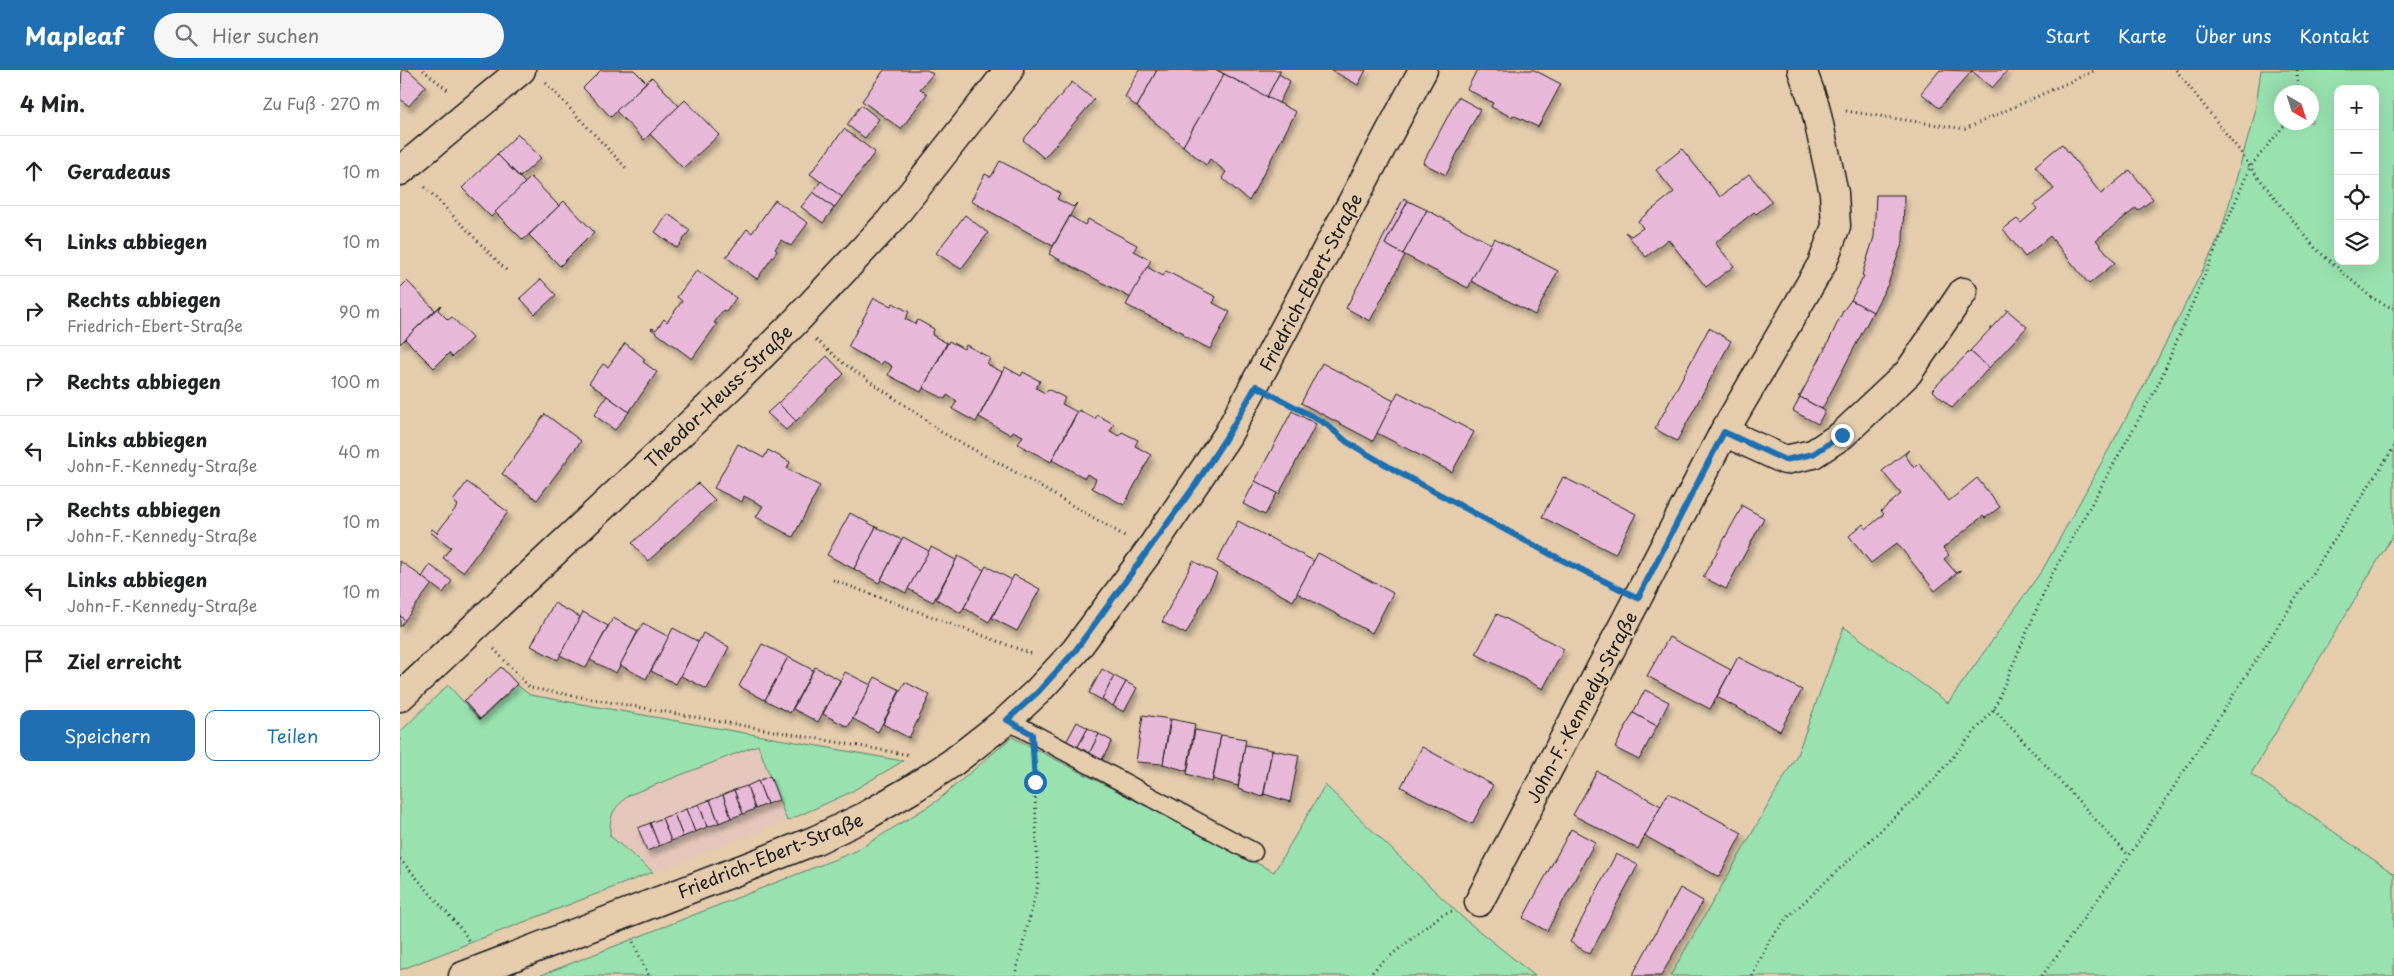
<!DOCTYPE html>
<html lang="de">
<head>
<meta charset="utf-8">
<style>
  :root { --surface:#fff; --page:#f6f6f6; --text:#202124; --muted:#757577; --line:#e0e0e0; --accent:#1f6fb2 }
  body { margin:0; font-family:"Playpen Sans",sans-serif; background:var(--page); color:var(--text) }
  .controls { position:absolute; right:15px; top:15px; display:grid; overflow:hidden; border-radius:10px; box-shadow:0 5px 20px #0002 }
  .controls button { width:45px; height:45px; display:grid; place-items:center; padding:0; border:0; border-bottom:1px solid var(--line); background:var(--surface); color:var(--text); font:25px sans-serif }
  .compass { position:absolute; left:1874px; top:15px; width:45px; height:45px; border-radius:50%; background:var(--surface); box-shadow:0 5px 20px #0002; rotate:141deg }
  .stop { position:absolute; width:15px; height:15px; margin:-11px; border:4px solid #1f6fb2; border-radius:50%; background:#fff }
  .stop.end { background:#1f6fb2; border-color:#fff; box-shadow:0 1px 5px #0008 }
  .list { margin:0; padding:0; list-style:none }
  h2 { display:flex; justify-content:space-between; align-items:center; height:65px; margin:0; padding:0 20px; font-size:21px }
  h2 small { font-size:16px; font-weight:400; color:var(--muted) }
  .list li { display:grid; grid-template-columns:32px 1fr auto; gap:15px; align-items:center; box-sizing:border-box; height:70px; padding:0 20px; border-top:1px solid var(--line) }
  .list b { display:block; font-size:19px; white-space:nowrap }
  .list p { margin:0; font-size:16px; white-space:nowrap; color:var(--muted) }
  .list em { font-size:16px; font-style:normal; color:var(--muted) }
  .actions { display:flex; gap:10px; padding:15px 20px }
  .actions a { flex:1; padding:11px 0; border:1px solid var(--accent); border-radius:10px; text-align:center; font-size:18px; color:var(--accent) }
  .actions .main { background:var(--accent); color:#fff }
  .icon { flex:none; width:28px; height:28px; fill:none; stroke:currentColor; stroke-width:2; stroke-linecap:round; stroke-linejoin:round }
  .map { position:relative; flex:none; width:1994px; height:906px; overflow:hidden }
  header { display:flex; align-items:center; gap:30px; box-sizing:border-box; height:70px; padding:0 25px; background:var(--accent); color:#fff }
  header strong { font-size:24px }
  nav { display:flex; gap:28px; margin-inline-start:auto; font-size:18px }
  .search { width:350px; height:45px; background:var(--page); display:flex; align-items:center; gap:12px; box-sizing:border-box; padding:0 18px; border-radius:28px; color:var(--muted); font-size:19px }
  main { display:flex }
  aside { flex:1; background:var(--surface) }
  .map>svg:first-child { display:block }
  .built { fill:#e5c6ba }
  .green { fill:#99e2b0; stroke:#5a7f66; fill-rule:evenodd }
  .building { fill:#e8b8d9; stroke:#1c1c1c; filter:url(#shadow) }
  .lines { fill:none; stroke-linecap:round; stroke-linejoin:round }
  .service-casing { stroke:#1c1c1c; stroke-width:21 }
  .minor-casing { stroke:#1c1c1c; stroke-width:31 }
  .path { stroke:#1c1c1c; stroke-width:3; stroke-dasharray:1 4; stroke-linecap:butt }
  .service { stroke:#e4ccad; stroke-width:18 }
  .minor { stroke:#e4ccad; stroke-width:28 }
  .route { stroke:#1f6fb2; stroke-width:6 }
  .labels { text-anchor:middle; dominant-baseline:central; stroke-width:4; stroke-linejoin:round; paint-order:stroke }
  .street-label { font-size:18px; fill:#1c1c1c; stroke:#e4ccad }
</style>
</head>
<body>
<header>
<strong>Mapleaf</strong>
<div class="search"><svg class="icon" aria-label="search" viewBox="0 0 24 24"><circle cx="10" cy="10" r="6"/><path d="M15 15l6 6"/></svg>Hier suchen</div>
<nav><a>Start</a><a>Karte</a><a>Über uns</a><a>Kontakt</a></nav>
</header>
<main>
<aside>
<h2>4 Min.<small>Zu Fuß · 270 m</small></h2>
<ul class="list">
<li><svg class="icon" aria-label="ahead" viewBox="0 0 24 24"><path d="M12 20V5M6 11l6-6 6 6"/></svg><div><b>Geradeaus</b></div><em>10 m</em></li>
<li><svg class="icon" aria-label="left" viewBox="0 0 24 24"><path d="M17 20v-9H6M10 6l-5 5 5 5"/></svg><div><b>Links abbiegen</b></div><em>10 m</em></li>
<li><svg class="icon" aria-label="right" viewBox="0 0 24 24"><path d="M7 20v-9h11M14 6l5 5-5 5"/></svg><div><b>Rechts abbiegen</b><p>Friedrich-Ebert-Straße</p></div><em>90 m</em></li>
<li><svg class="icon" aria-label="right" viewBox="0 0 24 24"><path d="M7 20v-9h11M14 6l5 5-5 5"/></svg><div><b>Rechts abbiegen</b></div><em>100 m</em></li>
<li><svg class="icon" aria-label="left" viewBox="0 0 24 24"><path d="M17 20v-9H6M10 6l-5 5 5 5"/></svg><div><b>Links abbiegen</b><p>John-F.-Kennedy-Straße</p></div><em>40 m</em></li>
<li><svg class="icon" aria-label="right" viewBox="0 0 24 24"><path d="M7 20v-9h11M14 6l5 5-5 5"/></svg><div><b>Rechts abbiegen</b><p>John-F.-Kennedy-Straße</p></div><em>10 m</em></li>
<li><svg class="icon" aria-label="left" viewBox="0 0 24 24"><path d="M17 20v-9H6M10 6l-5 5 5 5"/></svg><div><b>Links abbiegen</b><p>John-F.-Kennedy-Straße</p></div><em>10 m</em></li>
<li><svg class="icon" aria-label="arrive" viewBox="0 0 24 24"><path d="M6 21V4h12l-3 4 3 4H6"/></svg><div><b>Ziel erreicht</b></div></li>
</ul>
<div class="actions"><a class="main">Speichern</a><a>Teilen</a></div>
</aside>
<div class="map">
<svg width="1994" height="906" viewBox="0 0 1994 906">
  <defs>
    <filter id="shadow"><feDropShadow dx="3" dy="5.5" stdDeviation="2.5" flood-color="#0004"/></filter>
  </defs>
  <rect width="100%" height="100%" fill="#e4ccad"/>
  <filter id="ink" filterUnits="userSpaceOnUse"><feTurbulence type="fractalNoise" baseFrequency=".02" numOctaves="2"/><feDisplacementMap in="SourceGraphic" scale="10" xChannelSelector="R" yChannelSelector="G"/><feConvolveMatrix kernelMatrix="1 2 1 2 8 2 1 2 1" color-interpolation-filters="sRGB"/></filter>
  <g filter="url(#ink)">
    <!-- built -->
    <path class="built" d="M358 675 387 751 253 802 210 766V747L215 737 229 725Z"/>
    <!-- green -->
    <g class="green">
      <path d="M1861 0H1994V463L1851 704 1994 804V906H1270L1397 685 1444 557 1548 633 1643 499 1747 310 1820 166 1855 43ZM1938 19H1975V191H1938ZM1912 22V52H1882V22Z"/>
      <path d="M48 615 80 650 117 615 130 625 503 691 449 723 387 751 358 675 229 725C212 740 210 744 210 766L253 802 0 900V662Z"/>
      <path d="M612 667 874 802 925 715 1063 848 1135 906H139L456 781 537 731Z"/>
    </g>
    <!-- building -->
    <g class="building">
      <path d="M2 0H8L26 16 9 36 0 29Z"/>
      <path d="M201 0H234L246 12 211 47 183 18Z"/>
      <path d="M484 0H527L533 4 520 19 527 24 501 59 462 31Z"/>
      <path d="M739 0H757L737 37 725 27Z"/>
      <path d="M757 0H817L824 4 783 76 737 37Z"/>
      <path d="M817 0H881L867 27Z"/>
      <path d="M931 0H966L958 15Z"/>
      <path d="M1077 0H1134L1161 14 1138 57 1113 45 1112 47 1091 37 1093 33 1067 19Z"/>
      <path d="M1540 0 1572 1 1539 38 1521 23Z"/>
      <path d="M1571 0H1608L1592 18Z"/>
      <path d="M824 4 896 42 849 131 822 108 826 102 810 89 806 95 783 76Z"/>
      <path d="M879 4 890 11 879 33 867 27Z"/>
      <path d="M252 7 279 36 244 70 216 41Z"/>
      <path d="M672 12 694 30 644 88 623 70Z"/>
      <path d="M1058 27 1080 39 1046 105 1023 93Z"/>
      <path d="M285 30 319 65 283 98 250 64Z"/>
      <path d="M461 35 479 49 465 68 447 55Z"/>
      <path d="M444 59 475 82 442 127 410 104Z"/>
      <path d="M118 64 141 88 120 107 97 84Z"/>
      <path d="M1662 74 1701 124 1730 100 1753 129 1738 141 1736 138 1696 170 1715 193 1689 214 1650 166 1625 187 1603 159 1617 149 1621 153 1637 139 1634 135 1654 119 1635 96Z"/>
      <path d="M1282 79 1320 127 1349 104 1372 132 1356 144 1354 142 1315 173 1334 196 1306 217 1268 169 1246 187 1225 162 1231 166 1243 158 1238 151 1274 122 1256 100Z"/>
      <path d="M97 84 125 113 91 147 62 118Z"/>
      <path d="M600 91 660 123 657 129 673 137 677 133 653 176 571 131 585 104 591 107Z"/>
      <path d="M131 107 159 136 123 170 95 142Z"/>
      <path d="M421 111 442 127 434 138 413 122Z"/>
      <path d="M413 122 434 138 423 153 401 137Z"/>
      <path d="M1476 125H1504L1503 171 1488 214 1473 242 1451 230 1464 206 1462 205 1474 167Z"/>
      <path d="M1004 128 1008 131 985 174 1005 185 970 251 946 238Z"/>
      <path d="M375 130 408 153 391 176 381 170 375 179 377 181 357 209 326 187 347 159 352 163Z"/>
      <path d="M164 131 194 162 160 196 129 165Z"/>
      <path d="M1008 131 1027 140 1003 184 985 174Z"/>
      <path d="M1027 140 1091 174 1068 218 1003 184Z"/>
      <path d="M268 144 290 160 277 178 255 162Z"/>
      <path d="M565 145 588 163 561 199 536 183Z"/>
      <path d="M670 146 685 155 688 149 737 175 734 181 751 190 731 228 649 184Z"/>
      <path d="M1094 168 1158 201 1135 245 1071 211Z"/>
      <path d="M747 197 763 206 766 201 816 227 813 233 830 242 810 279 783 265 784 263 726 235Z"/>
      <path d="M297 200 336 228 326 242 323 240 314 253 317 254 292 289 251 259 252 258 256 260 264 249 267 252 282 231 277 227Z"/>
      <path d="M141 209 156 225 135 244 120 228Z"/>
      <path d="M7 211 35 240 0 274V218Z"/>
      <path d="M474 228 491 236 493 233 509 242 505 249 515 254 518 250 534 259 532 265 547 273 521 322 488 305 492 296 483 291 481 295 448 277Z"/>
      <path d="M1451 230 1473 242 1422 339 1398 326H1400L1425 279 1424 277H1426L1443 241Z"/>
      <path d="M41 235 38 240 48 250 52 247 72 268 52 287 49 283 34 298 5 269Z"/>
      <path d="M1606 239 1627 257 1589 298 1570 281 1607 241Z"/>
      <path d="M1309 258 1331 271 1277 371 1255 359Z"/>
      <path d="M549 271 564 279 566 275 590 288 587 294 602 302 576 352 552 339 557 331 547 325 545 329 523 318Z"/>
      <path d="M225 273 245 289 243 292 257 302 229 342 189 313 203 294 208 297Z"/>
      <path d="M1570 281 1589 298 1552 338 1532 320Z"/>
      <path d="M427 286 444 304 396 351 378 333Z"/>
      <path d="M922 293 994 331 973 371 901 333Z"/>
      <path d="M605 297 621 306 623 302 640 311 636 318 645 323 648 319 665 328 662 334 677 342 651 392 618 374 623 366 613 361 611 365 579 347Z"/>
      <path d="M998 322 1074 362 1052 402 977 363Z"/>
      <path d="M207 326 229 342 215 360 194 345Z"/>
      <path d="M1400 327 1425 341 1418 354 1393 341Z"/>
      <path d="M378 333 396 351 386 360 367 343Z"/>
      <path d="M679 340 695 349 697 345 714 354 710 361 719 366 722 362 738 370 735 376 751 385 724 435 692 418 696 409 687 404 685 408 652 390Z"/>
      <path d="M892 341 916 354 879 424 855 411Z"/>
      <path d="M145 344 181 371 137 430 102 404Z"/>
      <path d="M338 374 364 388 368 380 390 392 387 399 420 416 393 467 356 447 363 436 344 426 342 432 314 418Z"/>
      <path d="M1509 380 1505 385 1514 398 1519 393 1549 431 1577 408 1600 437 1585 448 1583 446 1543 478 1549 485 1544 489 1556 503 1561 500 1535 521 1497 473 1471 493 1449 466 1463 454 1466 459 1484 444 1481 441 1501 424 1482 401Z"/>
      <path d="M1163 407 1236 444 1215 484 1142 447Z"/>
      <path d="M855 411 877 423 865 445 843 434Z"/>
      <path d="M67 412 108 442 63 502 43 488 51 477 30 462 32 459 37 463 58 435 53 431Z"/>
      <path d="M298 413 315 430 248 491 232 473Z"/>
      <path d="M1341 435 1364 448 1326 519 1303 507 1342 437Z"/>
      <path d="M450 443 476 457 454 499 427 485Z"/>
      <path d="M838 451 914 491 893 531 817 491Z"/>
      <path d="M476 457 502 470 479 513 454 499Z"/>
      <path d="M503 467 529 481 506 523 481 510Z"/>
      <path d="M531 477 556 490 533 532 508 519Z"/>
      <path d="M918 483 993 523 972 563 897 523Z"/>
      <path d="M558 486 584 500 561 543 536 529Z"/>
      <path d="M0 491 32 514 5 550 0 546Z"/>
      <path d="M793 491 817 504 786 564 762 552Z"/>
      <path d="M30 495 52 511 43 523 22 507Z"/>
      <path d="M586 496 612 510 589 552 564 538Z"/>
      <path d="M614 505 640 519 617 561 592 548Z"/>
      <path d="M154 533 180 547 158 590 131 576Z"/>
      <path d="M183 542 208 556 186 598 160 585Z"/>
      <path d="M1097 544 1164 579 1143 619 1076 584Z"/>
      <path d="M0 546 5 550 0 557Z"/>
      <path d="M213 548 238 561 216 603 190 590Z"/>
      <path d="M243 553 269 567 246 609 220 595Z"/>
      <path d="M273 558 299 572 276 614 251 601Z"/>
      <path d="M303 563 329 577 307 619 281 606Z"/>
      <path d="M1269 567 1331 600 1310 639 1247 606Z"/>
      <path d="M362 574 388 587 365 630 339 616Z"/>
      <path d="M388 587 413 600 390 643 365 630Z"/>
      <path d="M1338 587 1402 620 1380 661 1317 627Z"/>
      <path d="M101 597 117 614 80 649 64 631Z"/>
      <path d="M415 597 440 610 418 652 393 639Z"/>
      <path d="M702 599 714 606 702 630 689 623Z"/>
      <path d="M445 602 471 615 448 657 423 644Z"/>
      <path d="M714 606 726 612 713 636 702 630Z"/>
      <path d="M475 607 500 620 478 662 453 649Z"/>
      <path d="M505 612 530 625 509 668 483 654Z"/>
      <path d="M726 612 737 618 724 642 713 636Z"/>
      <path d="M1245 620 1269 632 1257 656 1233 643Z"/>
      <path d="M1233 643 1257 656 1239 690 1215 678Z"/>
      <path d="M743 645 770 649 763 694 736 692Z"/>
      <path d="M771 649 795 654 787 701 763 694Z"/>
      <path d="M677 652 688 658 675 682 664 676Z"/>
      <path d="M688 658 699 664 687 688 675 682Z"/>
      <path d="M795 660 821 665 812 712 787 704Z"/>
      <path d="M699 664 712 671 699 695 687 688Z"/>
      <path d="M821 665 846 669 838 716 813 709Z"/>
      <path d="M845 675 872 680 863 727 838 719Z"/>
      <path d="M1022 677 1093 715 1072 754 1001 717Z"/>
      <path d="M872 680 899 685 890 732 864 724Z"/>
      <path d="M1197 701 1261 736 1238 779 1173 745Z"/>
      <path d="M370 706 379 730 367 734 358 711Z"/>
      <path d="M358 711 367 734 355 739 347 716Z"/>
      <path d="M347 716 355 739 343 744 334 720Z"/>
      <path d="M334 720 343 744 331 748 323 725Z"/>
      <path d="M1268 723 1342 763 1319 807 1245 766Z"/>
      <path d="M323 725 331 748 319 753 310 730Z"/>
      <path d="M310 730 319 753 307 757 299 734Z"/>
      <path d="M299 734 307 757 295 762 286 739Z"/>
      <path d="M286 739 295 762 283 767 274 744Z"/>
      <path d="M274 744 283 767 271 771 262 748Z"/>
      <path d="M262 748 271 771 259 776 250 753Z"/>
      <path d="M250 753 259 776 247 781 238 758Z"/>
      <path d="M1171 759 1195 772 1147 861 1123 848Z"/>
      <path d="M1216 784 1238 795 1190 884 1170 872Z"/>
      <path d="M1280 818 1303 831 1261 906H1232Z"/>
    </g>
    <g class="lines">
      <!-- service casing -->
      <g class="service-casing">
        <path id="service" d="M607 650 853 782"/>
      </g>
      <!-- minor casing -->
      <g class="minor-casing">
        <g id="minor">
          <path d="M0 101 121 0"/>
          <path d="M1324 362 1385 390 1413 384 1442 365 1508 303 1563 222"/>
          <path d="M0 627 332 315 395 252 490 151 609 0"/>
          <path d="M1079 832 1324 362 1422 194 1436 156 1434 123 1415 36 1402 0"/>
          <path d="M63 906 363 791 416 770 464 747 512 719 552 693 607 650 637 622 675 581 749 481 827 366 1023 0"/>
        </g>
      </g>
      <!-- path -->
      <g class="path">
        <path d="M23 0 50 22"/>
        <path d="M1776 0 1839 80 1850 97 1916 179 1972 228 1994 239"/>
        <path d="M1897 0 1898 22"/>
        <path d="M146 13 227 99"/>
        <path d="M1446 41 1565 59 1696 0"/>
        <path d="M25 117 107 201"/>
        <path d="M416 270 443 293 522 347 539 361 608 398 725 466"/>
        <path d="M878 328 926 353 947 372 998 402 1213 515"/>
        <path d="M433 510 632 584"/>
        <path d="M94 579 130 618 510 685"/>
        <path d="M1594 639 1729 786"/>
        <path d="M0 789 63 861 70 873"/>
        <path d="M233 872 249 906"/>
        <path d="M615 906 638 814 634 692"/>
        <path d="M969 906 979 895 1041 845 1052 841"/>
        <path d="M1352 906 1370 869 1389 846 1529 715 1594 639 1650 508 1759 313 1850 97 1887 52"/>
        <path d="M1642 906 1729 786 1994 377"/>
      </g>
      <!-- service -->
      <use href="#service" class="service"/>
      <!-- minor -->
      <use href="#minor" class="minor"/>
    </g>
  </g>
  <g class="lines" filter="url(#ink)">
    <!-- route -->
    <path class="route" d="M635 712 632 664 607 650 638 622 675 581 796 414 827 366 856 316 926 354 947 372 998 402 1152 485 1238 528 1324 362 1385 390 1413 384 1442 365"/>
  </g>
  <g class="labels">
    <!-- street labels -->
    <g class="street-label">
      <text transform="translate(910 212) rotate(-62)">Friedrich-Ebert-Straße</text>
      <text transform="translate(318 326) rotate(-44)">Theodor-Heuss-Straße</text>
      <text transform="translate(1181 637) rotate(-62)">John-F.-Kennedy-Straße</text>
      <text transform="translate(370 785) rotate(-22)">Friedrich-Ebert-Straße</text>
    </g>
  </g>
</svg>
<div class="controls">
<button>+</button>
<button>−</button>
<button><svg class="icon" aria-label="locate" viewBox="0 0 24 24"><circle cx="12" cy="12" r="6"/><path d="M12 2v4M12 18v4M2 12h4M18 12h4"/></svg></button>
<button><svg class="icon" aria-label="layers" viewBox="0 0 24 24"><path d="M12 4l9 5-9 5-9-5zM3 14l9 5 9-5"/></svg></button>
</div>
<svg class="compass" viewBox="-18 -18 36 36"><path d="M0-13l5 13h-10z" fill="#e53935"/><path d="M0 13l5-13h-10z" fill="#757577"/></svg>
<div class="stop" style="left:635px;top:712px"></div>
<div class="stop end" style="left:1442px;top:365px"></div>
</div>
</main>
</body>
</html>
